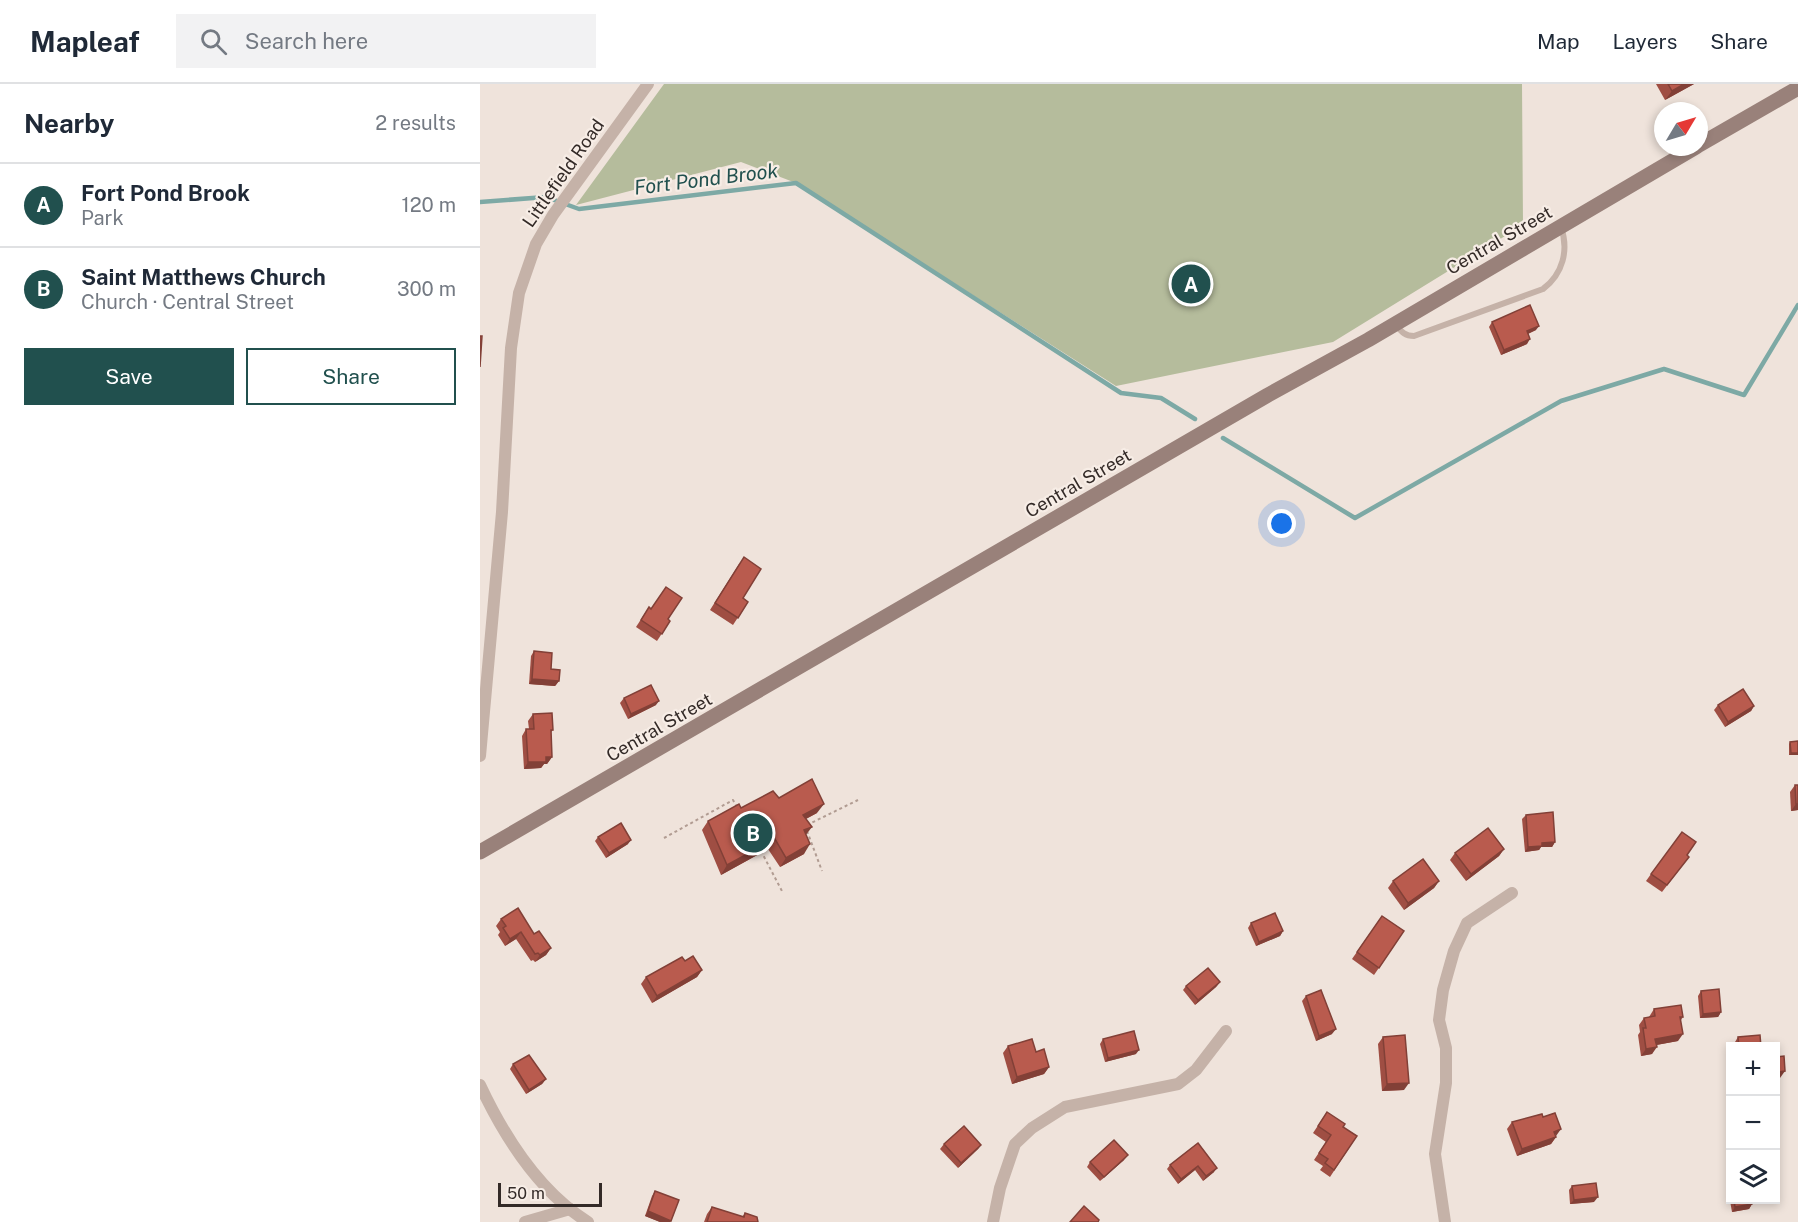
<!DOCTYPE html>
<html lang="en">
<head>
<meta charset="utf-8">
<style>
  :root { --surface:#fff; --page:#f2f2f3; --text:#1f2937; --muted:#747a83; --line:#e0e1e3; --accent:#21504e }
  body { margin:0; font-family:"Public Sans",sans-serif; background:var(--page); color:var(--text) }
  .controls { position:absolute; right:18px; bottom:18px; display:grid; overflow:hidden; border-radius:0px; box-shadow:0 3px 9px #0003 }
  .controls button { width:54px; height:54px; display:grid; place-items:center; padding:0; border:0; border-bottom:2px solid var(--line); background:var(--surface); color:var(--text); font:30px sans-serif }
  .compass { position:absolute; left:1174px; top:18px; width:54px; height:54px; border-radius:50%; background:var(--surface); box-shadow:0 3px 9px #0003; rotate:52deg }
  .scale { position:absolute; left:18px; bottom:15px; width:104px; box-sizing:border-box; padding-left:6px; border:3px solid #332a27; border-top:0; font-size:16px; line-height:21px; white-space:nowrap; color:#332a27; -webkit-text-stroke:4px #f7ede6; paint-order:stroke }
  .you { position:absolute; left:802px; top:440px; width:21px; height:21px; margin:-15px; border:4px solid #fff; border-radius:50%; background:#1a73e8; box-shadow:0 0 0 9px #1a73e833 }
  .badge { display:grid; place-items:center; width:39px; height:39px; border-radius:50%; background:var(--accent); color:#fff; font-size:20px; font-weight:700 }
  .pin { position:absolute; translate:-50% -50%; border:3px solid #fff; box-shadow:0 2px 6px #0006 }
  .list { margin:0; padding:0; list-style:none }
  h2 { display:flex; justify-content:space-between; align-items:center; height:78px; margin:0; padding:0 24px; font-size:26px }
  h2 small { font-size:20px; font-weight:400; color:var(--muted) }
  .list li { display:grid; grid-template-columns:39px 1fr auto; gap:18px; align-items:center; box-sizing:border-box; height:84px; padding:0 24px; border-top:2px solid var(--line) }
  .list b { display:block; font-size:22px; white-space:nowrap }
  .list p { margin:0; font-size:20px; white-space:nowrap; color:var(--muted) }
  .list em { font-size:20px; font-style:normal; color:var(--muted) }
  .actions { display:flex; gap:12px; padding:18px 24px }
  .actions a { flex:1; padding:14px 0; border:2px solid var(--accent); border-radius:0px; text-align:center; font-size:21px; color:var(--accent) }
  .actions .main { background:var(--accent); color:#fff }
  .icon { flex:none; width:33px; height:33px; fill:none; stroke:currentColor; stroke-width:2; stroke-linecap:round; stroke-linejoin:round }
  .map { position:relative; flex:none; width:1318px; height:1138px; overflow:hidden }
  header { display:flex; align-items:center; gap:36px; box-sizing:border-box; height:84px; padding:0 30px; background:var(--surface); border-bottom:2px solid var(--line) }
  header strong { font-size:28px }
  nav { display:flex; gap:33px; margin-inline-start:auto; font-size:21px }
  .search { width:420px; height:54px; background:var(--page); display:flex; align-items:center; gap:15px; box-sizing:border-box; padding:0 21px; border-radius:0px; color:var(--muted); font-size:22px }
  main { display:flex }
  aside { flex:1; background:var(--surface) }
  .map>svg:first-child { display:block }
  .green { fill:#b5bc9c }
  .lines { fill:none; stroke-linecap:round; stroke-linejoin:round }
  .stream { stroke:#7da9a5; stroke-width:4.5 }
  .path { stroke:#b19c92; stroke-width:2; stroke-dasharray:3 3; stroke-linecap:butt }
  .lane { stroke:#c5b2a8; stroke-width:6 }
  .street { stroke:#c5b2a8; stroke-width:12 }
  .secondary { stroke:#99817a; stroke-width:15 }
  .wall { fill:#9f4e43 }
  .shaded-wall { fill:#824037 }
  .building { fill:#b95b4e; stroke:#824037; stroke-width:1.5 }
  .labels { text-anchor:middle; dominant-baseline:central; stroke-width:4.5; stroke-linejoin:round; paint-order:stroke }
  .street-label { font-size:18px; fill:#332a27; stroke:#f7ede6 }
  .water-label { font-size:20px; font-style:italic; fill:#21504e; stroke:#f7ede6 }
</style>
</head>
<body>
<header>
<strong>Mapleaf</strong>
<div class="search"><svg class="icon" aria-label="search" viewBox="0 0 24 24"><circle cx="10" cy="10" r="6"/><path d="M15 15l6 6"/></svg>Search here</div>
<nav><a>Map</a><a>Layers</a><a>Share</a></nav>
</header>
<main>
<aside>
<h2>Nearby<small>2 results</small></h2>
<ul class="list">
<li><span class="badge">A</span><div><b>Fort Pond Brook</b><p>Park</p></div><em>120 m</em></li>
<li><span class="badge">B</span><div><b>Saint Matthews Church</b><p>Church · Central Street</p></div><em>300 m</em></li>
</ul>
<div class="actions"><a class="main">Save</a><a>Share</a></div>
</aside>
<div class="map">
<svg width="1318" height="1138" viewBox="0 0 1318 1138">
  <rect width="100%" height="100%" fill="#efe3db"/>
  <!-- green -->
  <path class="green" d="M184 0H1042L1043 141 853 258 636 302 316 99 261 78 96 121Z"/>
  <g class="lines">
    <!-- stream -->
    <g class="stream">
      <path d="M0 118 66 113 99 125 316 99 641 309 681 314 715 335"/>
      <path d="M743 354 875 434 1081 317 1184 285 1264 311 1318 221"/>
    </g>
    <!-- path -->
    <g class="path">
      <path d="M327 741 378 716"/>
      <path d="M327 747 342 787"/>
      <path d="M184 754 253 716 257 723"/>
      <path d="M281 767 303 809"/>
    </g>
    <!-- lane -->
    <path class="lane" d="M915 240C921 247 924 252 934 252L1063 205C1083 190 1089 166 1081 143"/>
    <!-- street -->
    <g class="street">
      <path d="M0 672 22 428 31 264 39 209 56 160 73 131 168 0"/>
      <path d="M0 1001C24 1052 59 1108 108 1138"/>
      <path d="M45 1138 90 1125"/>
      <path d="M513 1138 520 1104 535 1060 552 1044 585 1023 698 1000 716 986 746 947"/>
      <path d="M965 1138 955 1070 966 999V964L959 936 963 906 974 867 987 839 1032 809"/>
    </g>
    <!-- secondary -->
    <g class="secondary">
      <path d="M1219 61 1318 4"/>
      <path d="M0 768 788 311 888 256 1216 63"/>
    </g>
  </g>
  <!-- wall -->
  <g class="wall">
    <path d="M1176 0H1214L1185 16Z"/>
    <path d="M1012 238 1056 246 1048 250 1047 260 1021 271 1009 243Z"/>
    <path d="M259 480 263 514 268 518 253 541 230 526Z"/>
    <path d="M169 523 190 537 177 557 156 543Z"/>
    <path d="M54 567 71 585 79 597 75 602 49 600 51 572Z"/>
    <path d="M144 614 176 621 148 635 140 619Z"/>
    <path d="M1238 621 1274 622 1271 627 1245 643 1234 626Z"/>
    <path d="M53 630 73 646 71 648 72 673 67 680H64L61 684 44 685 42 652 46 645H49L48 637Z"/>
    <path d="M1310 658 1318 671H1309V660Z"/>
    <path d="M1315 701 1318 726 1311 727 1310 708Z"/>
    <path d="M299 714 337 729 326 735V751L324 770 300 783 288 765 241 791 222 746 228 737 261 724Z"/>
    <path d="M1046 731 1075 758 1072 763H1061L1059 766 1045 768 1042 735Z"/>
    <path d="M118 753 148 760 126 774 115 757Z"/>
    <path d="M1024 765 1019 772 986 797 970 776 975 769Z"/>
    <path d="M1207 771 1209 773 1182 808 1166 797 1171 790Z"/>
    <path d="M913 797H959L954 804 924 826 908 804Z"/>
    <path d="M902 832 924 847 894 891 872 875Z"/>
    <path d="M21 835 54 850 71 864 66 871 55 878 53 876 51 877 36 855 25 862 18 851 20 848 16 842Z"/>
    <path d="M771 839 803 847 800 852 776 862 768 844Z"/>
    <path d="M205 877 222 886 217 893 172 919 161 900 166 893Z"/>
    <path d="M740 898 736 903 715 921 703 906 706 902Z"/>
    <path d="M1221 907 1241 928 1238 933 1220 934 1218 912Z"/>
    <path d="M826 912 852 950 836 957 822 917Z"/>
    <path d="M1174 925 1203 933 1201 936 1198 957 1176 961 1172 970 1161 972 1158 951 1160 948 1159 941 1164 934 1169 933Z"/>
    <path d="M903 953 924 1006 902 1007 898 960Z"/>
    <path d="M1258 953 1281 963H1255V958Z"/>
    <path d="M623 955 656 970 625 978 620 960Z"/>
    <path d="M528 962 556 968 569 983 564 990 532 1000 523 969Z"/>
    <path d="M33 980 66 995 62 1000 46 1010 30 985Z"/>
    <path d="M847 1028 863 1043 877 1052 850 1093 840 1086 843 1082 834 1076 846 1058 833 1049Z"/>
    <path d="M1063 1033 1076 1053 1071 1060 1037 1072 1027 1045 1032 1038Z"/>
    <path d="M718 1059 734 1088 723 1097 715 1086 698 1100 687 1085 690 1081Z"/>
    <path d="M464 1060 501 1061 498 1065 478 1084 460 1065Z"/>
    <path d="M644 1076 620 1097 607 1083 610 1078Z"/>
    <path d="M1251 1089V1116H1271L1272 1120 1269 1125 1252 1128 1246 1094 1249 1090Z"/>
    <path d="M1092 1102 1114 1118 1090 1120 1089 1106Z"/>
    <path d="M175 1107 191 1137 190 1138H180L165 1132 172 1112Z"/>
    <path d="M232 1123 262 1133 265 1129 278 1138H224L227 1130Z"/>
  </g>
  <!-- shaded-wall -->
  <g class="shaded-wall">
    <path d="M1204 0H1214L1185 16 1192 7Z"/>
    <path d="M1059 242 1056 246 1043 252 1047 247Z"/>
    <path d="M1050 255 1047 260 1021 271 1024 266Z"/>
    <path d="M52 595 79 597 75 602 49 600Z"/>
    <path d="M179 617 176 621 148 635 151 630Z"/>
    <path d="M1274 622 1271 627 1245 643 1248 638Z"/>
    <path d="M1311 669H1318V671H1309Z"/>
    <path d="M66 673H72L67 680H64L61 684 44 685 48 678Z"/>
    <path d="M344 720 337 729 316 740 323 731Z"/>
    <path d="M1316 720H1318V726L1311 727Z"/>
    <path d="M332 743 325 752 324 746Z"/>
    <path d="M295 755 288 765 241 791 247 781Z"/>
    <path d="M151 756 148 760 126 774 129 769Z"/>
    <path d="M1075 758 1072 763H1061L1059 766 1045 768 1048 763 1062 759Z"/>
    <path d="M330 760 324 770 300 783 306 774Z"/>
    <path d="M1024 765 1019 772 986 797 991 790Z"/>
    <path d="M959 797 954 804 924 826 928 819Z"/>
    <path d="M803 847 800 852 776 862 779 858Z"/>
    <path d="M41 848 36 855 25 862 30 855Z"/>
    <path d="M71 864 66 871 55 878 60 871Z"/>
    <path d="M222 886 217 893 172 919 177 912Z"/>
    <path d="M740 898 736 903 715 921 718 916Z"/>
    <path d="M1241 928 1238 933 1220 934 1223 930Z"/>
    <path d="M856 945 852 950 836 957 839 952Z"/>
    <path d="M1203 950 1198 957 1171 962 1175 955Z"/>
    <path d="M1177 963 1172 970 1161 972 1166 965Z"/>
    <path d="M659 966 656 970 625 978 628 974Z"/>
    <path d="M569 983 564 990 532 1000 537 993Z"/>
    <path d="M1305 987 1300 994 1296 995 1298 988Z"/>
    <path d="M66 995 62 1000 46 1010 49 1006Z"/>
    <path d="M929 999 924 1006 902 1007 907 1000Z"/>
    <path d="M1081 1045 1076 1052 1074 1048Z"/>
    <path d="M1076 1053 1071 1060 1037 1072 1042 1065Z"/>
    <path d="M501 1061 498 1065 478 1084 481 1079Z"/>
    <path d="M648 1071 644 1076 620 1097 624 1093Z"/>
    <path d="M718 1082 715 1086 698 1100 701 1095Z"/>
    <path d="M737 1084 734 1088 723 1097 726 1092Z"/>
    <path d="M1118 1113 1114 1118 1090 1120 1094 1116Z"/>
    <path d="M1272 1120 1269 1125 1252 1128 1255 1123Z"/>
    <path d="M168 1127 191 1137 190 1138H180L165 1132Z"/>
  </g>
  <!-- building -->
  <g class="building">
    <path d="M1188 0H1204L1192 7Z"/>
    <path d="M1050 221 1059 242 1047 247 1050 255 1024 266 1012 238Z"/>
    <path d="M0 252H2L0 283Z"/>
    <path d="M264 473 281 485 263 514 268 518 258 534 235 519Z"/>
    <path d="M186 503 202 514 188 535 190 537 182 550 161 536 169 523 171 525Z"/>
    <path d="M54 567 72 569 71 585 80 586 79 597 52 595Z"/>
    <path d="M171 601 179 617 151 630 144 614Z"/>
    <path d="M1263 605 1274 622 1248 638 1238 621Z"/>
    <path d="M72 629 73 646H71L72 673H66V678H48L46 645H54L53 630Z"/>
    <path d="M1318 657V669H1311L1310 658Z"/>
    <path d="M332 695 344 720 323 731 332 743 324 746 330 760 306 774 295 755 247 781 228 737 259 720 261 724 293 707 299 714Z"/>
    <path d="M1315 701H1318V720H1316Z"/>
    <path d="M1073 728 1075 758 1062 759V762L1048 763 1046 731Z"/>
    <path d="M141 739 151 756 129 769 118 753Z"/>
    <path d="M1008 744 1024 765 991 790 975 769Z"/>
    <path d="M1202 748 1216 758 1207 771 1209 773 1187 801 1171 790Z"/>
    <path d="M943 775 959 797 928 819 913 797Z"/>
    <path d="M38 824 54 850 59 847 71 864 60 871 58 869 55 870 41 848 30 855 23 844 26 842 21 835Z"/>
    <path d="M795 829 803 847 779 858 771 839Z"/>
    <path d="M902 832 924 847 899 884 877 868Z"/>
    <path d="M213 872 222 886 177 912 166 893 202 873 205 877Z"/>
    <path d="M728 884 740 898 718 916 706 902Z"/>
    <path d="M1239 905 1241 928 1223 930 1221 907Z"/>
    <path d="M841 906 856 945 839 952 826 912Z"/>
    <path d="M1201 921 1203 933H1200L1203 950 1175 955 1177 963 1166 965 1163 944H1166L1164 934 1175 932 1174 925Z"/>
    <path d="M654 947 659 966 628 974 623 955Z"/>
    <path d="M925 951 929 999 907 1000 903 953Z"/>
    <path d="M1280 951 1281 963H1259L1258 953Z"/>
    <path d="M552 955 556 968 564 965 569 983 537 993 528 962Z"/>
    <path d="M49 971 66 995 49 1006 33 980Z"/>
    <path d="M1304 972 1305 987 1298 988 1299 1014H1296V973Z"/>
    <path d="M847 1028 865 1040 863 1043 877 1052 854 1086 845 1079 848 1075 839 1069 851 1051 838 1042Z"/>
    <path d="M1075 1029 1081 1045 1074 1048 1076 1053 1042 1065 1032 1038 1062 1030 1063 1033Z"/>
    <path d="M484 1042 501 1061 481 1079 464 1060Z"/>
    <path d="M634 1056 648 1071 624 1093 610 1078Z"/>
    <path d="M718 1059 737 1084 726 1092 718 1082 701 1095 690 1081Z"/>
    <path d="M1116 1099 1118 1113 1094 1116 1092 1102Z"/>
    <path d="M175 1107 199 1116 191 1137 168 1127Z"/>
    <path d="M1254 1116H1271L1272 1120 1255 1123Z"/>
    <path d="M604 1122 619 1136 618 1138H590Z"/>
    <path d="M232 1123 264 1133 265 1129 277 1133 278 1138H227Z"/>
  </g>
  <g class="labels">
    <!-- street labels -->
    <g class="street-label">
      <text transform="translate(83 89) rotate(-55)">Littlefield Road</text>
      <text transform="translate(1019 156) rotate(-30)">Central Street</text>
      <text transform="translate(598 399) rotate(-30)">Central Street</text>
      <text transform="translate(179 643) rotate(-30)">Central Street</text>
    </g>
    <!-- water labels -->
    <g class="water-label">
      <text transform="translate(226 95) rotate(-7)">Fort Pond Brook</text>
    </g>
  </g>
</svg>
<div class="controls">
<button>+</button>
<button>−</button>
<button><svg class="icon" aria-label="layers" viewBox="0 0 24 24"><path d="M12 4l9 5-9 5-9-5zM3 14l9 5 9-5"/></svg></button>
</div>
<svg class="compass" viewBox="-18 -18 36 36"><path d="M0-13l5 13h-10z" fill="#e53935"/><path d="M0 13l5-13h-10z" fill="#747a83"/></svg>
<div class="scale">50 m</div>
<div class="you"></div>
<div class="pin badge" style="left:711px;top:200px">A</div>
<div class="pin badge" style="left:273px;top:749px">B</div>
</div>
</main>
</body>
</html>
